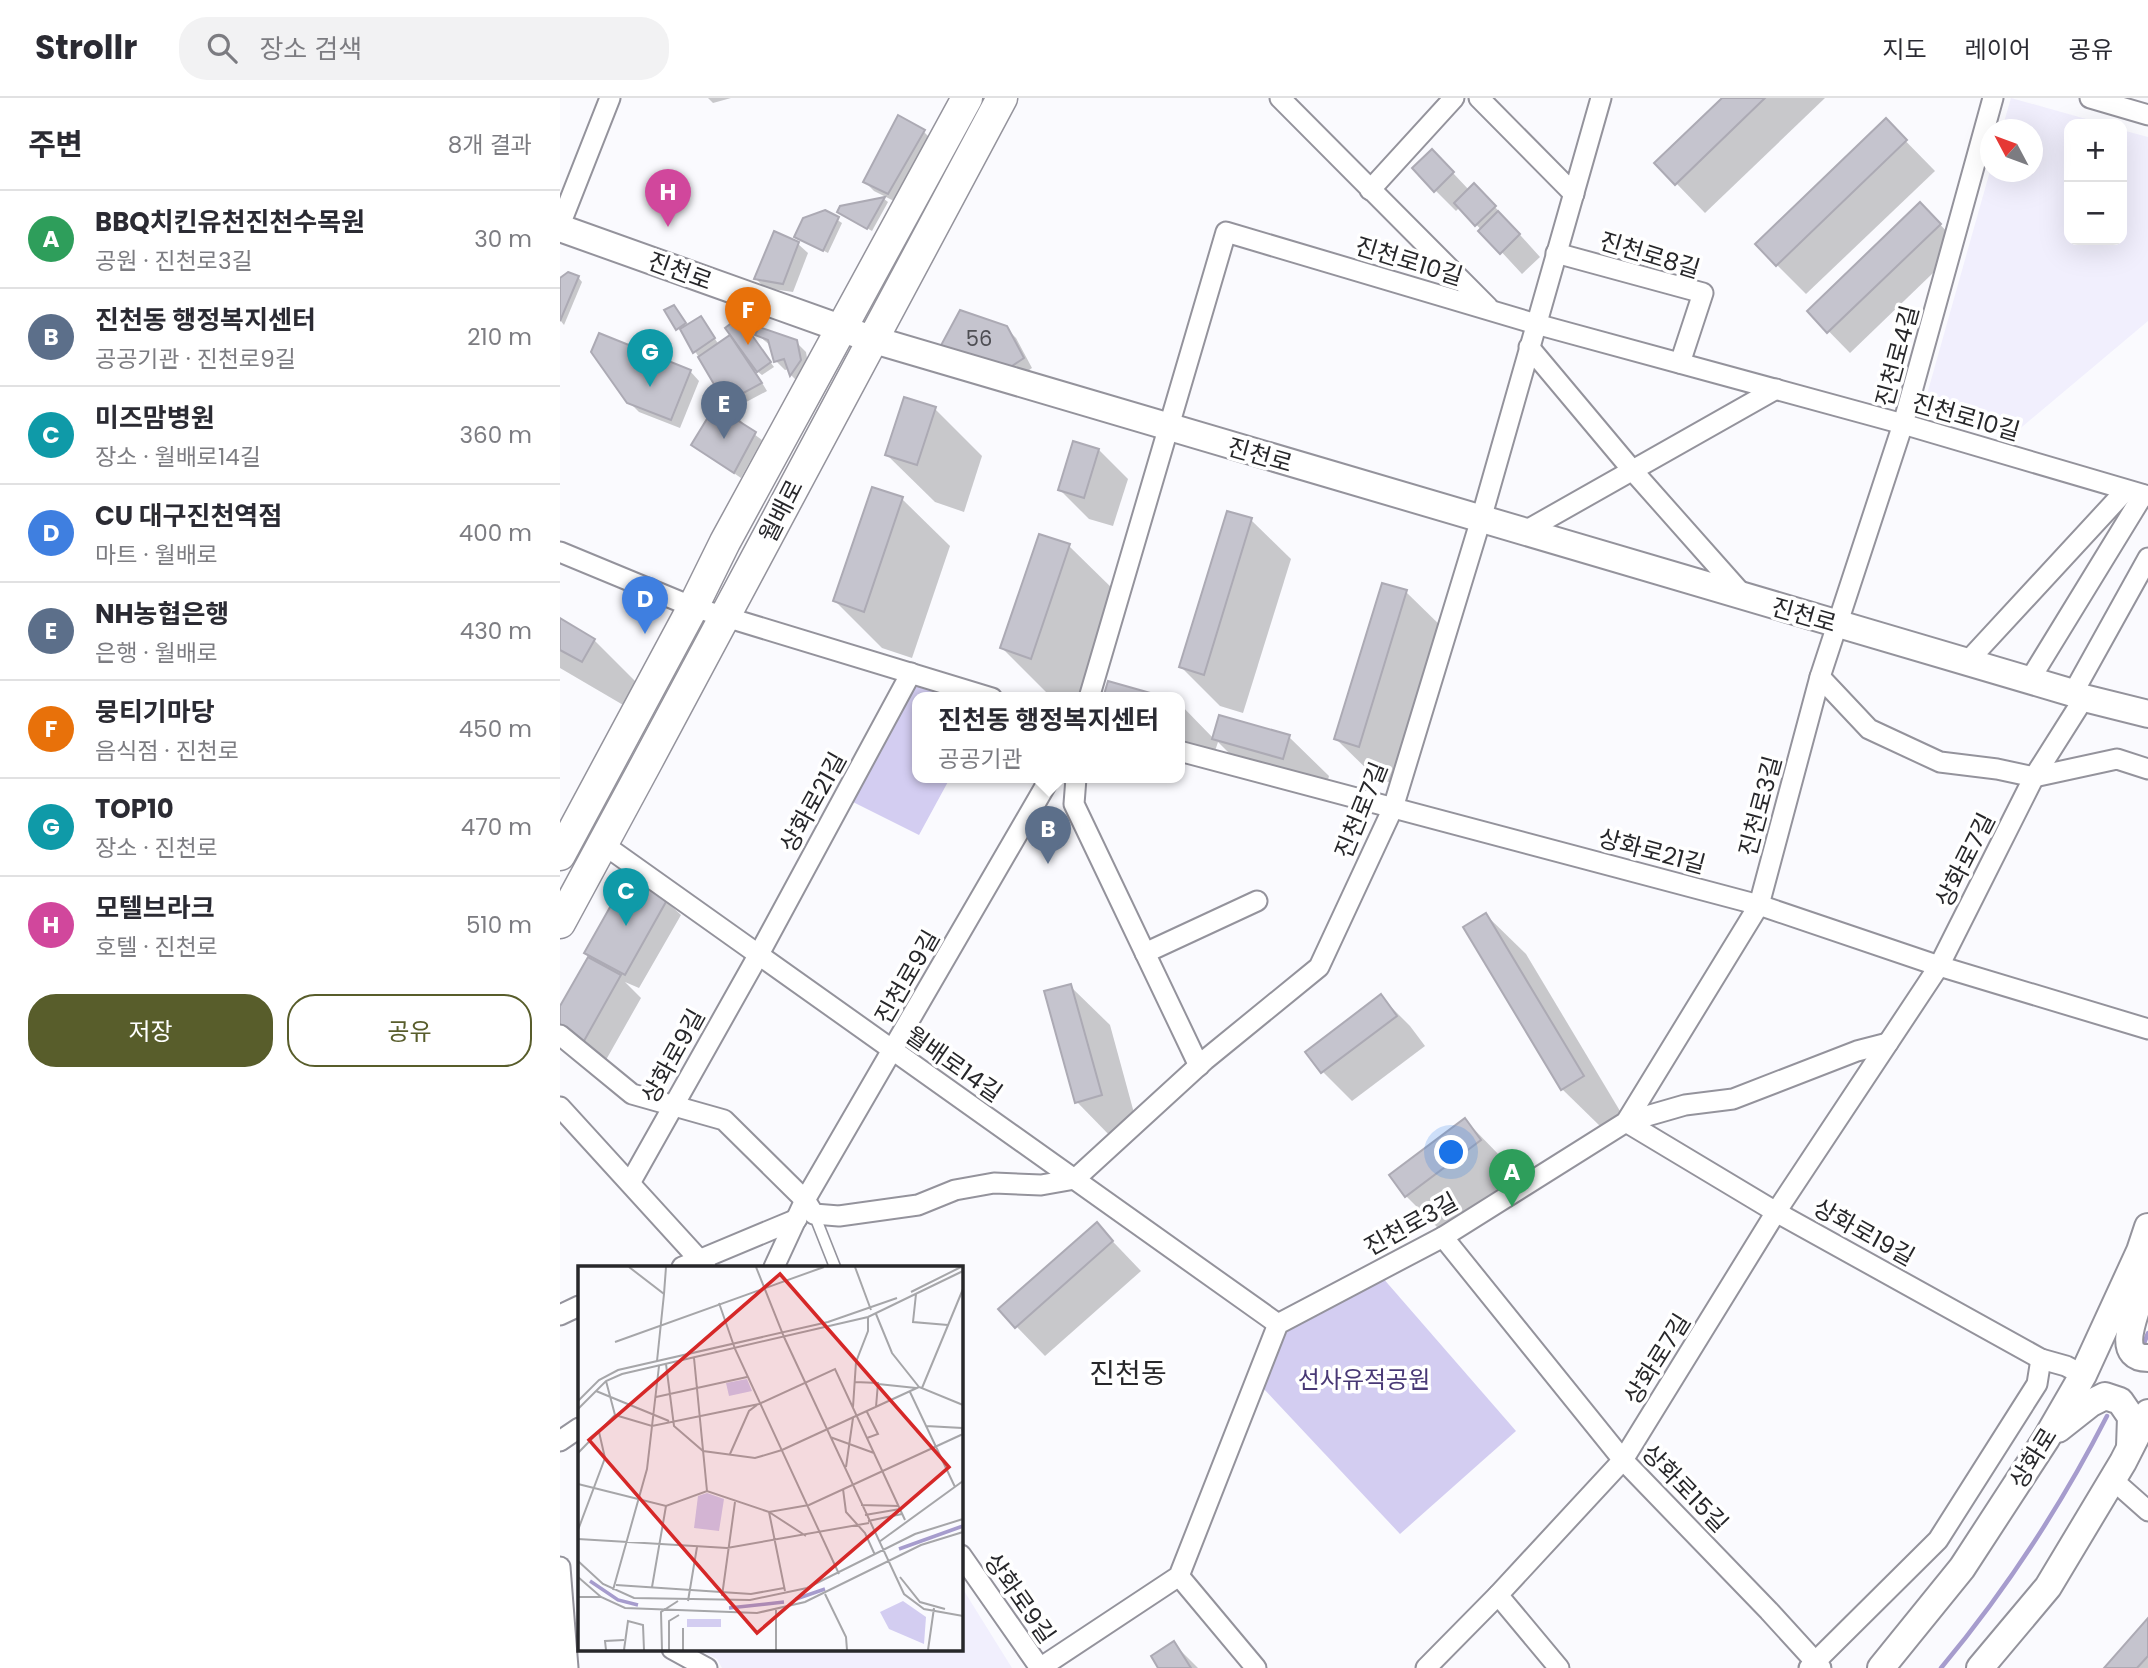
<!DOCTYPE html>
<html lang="ko">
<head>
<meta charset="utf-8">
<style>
  :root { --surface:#fff; --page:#f2f2f3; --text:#2b2b33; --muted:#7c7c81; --line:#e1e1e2; --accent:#585d2b }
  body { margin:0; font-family:Poppins,"Noto Sans KR",sans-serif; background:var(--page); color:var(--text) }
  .controls { position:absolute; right:21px; top:21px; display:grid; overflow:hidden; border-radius:14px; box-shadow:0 7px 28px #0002 }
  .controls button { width:63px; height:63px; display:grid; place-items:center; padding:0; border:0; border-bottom:2px solid var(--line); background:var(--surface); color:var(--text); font:35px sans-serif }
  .compass { position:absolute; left:1420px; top:21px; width:63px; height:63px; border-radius:50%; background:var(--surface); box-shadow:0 7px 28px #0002; rotate:311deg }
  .you { position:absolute; left:892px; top:1055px; width:24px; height:24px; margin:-18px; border:5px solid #fff; border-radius:50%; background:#1a73e8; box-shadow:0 0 0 10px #1a73e833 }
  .badge { display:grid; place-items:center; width:46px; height:46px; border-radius:50%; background:var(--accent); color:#fff; font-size:23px; font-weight:700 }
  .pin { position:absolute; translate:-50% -58px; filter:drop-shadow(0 2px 4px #0008) }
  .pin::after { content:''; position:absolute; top:37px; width:24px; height:21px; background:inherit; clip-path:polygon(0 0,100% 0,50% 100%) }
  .popup { position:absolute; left:352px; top:594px; width:273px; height:91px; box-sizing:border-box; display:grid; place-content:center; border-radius:14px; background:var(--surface); filter:drop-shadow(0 2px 5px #0005); font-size:23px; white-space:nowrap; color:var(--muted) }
  .popup b { font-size:26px; color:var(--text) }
  .popup::after { content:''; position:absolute; left:50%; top:100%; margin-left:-14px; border:14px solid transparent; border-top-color:var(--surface) }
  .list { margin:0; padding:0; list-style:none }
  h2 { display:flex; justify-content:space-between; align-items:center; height:91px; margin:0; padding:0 28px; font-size:30px }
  h2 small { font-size:23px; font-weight:400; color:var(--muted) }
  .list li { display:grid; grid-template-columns:46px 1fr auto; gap:21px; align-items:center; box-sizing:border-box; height:98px; padding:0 28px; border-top:2px solid var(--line) }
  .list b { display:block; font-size:26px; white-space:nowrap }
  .list p { margin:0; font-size:23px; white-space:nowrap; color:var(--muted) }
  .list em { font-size:23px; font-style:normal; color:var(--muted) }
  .actions { display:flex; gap:14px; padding:21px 28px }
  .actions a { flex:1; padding:16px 0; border:2px solid var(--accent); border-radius:28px; text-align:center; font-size:24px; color:var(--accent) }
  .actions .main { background:var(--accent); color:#fff }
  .icon { flex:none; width:38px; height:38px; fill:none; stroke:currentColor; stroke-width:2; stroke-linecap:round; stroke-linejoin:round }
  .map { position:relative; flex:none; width:1588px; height:1570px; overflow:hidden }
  header { display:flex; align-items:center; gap:42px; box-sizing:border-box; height:98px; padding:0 35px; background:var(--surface); border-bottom:2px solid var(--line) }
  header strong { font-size:33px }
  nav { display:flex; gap:38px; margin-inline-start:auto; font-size:24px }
  .search { width:490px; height:63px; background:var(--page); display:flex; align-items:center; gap:18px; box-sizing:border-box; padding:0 24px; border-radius:28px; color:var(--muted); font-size:26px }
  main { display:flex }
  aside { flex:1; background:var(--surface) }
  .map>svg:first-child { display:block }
  .built { fill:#f1effd }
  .green { fill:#d3cdf1 }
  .shadow { fill:#0003 }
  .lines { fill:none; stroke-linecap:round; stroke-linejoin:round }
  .stream { stroke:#a69ccd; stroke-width:4.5 }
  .building { fill:#c5c4ce; stroke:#acaab4; stroke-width:2 }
  .service-casing { stroke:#94939c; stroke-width:13 }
  .minor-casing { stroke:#94939c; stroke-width:23 }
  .secondary-casing { stroke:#94939c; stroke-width:30 }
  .primary-casing { stroke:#94939c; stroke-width:33 }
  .service { stroke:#fff; stroke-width:10 }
  .minor { stroke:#fff; stroke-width:19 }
  .secondary { stroke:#fff; stroke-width:26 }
  .primary { stroke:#fff; stroke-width:30 }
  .labels { text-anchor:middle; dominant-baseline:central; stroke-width:7; stroke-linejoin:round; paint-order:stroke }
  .number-label { font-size:21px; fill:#4e4e53 }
  .street-label { font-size:24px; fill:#27272a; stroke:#fff }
  .park-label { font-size:24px; fill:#483875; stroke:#fff }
  .quarter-label { font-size:28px; fill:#27272a; stroke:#fff }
  .inset-river { fill:none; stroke:#a69ccd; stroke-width:3.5 }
  .inset-road { fill:none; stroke:#a6a6a9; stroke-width:2 }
  .view { fill:#d62828; fill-opacity:0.15; stroke:#d62828; stroke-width:3.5 }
  .inset-edge { fill:none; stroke:#27272a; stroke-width:3.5 }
</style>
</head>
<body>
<header>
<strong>Strollr</strong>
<div class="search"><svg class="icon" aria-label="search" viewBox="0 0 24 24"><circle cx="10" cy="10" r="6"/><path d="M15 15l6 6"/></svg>장소 검색</div>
<nav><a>지도</a><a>레이어</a><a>공유</a></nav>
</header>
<main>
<aside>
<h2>주변<small>8개 결과</small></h2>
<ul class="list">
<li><span class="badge" style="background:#2e9e5b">A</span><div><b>BBQ치킨유천진천수목원</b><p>공원 · 진천로3길</p></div><em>30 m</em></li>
<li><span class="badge" style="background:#5c6f8a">B</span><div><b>진천동 행정복지센터</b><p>공공기관 · 진천로9길</p></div><em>210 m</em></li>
<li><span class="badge" style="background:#0f9aa8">C</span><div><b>미즈맘병원</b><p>장소 · 월배로14길</p></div><em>360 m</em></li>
<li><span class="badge" style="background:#3f7fe0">D</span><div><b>CU 대구진천역점</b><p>마트 · 월배로</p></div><em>400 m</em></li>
<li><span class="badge" style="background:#5c6f8a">E</span><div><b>NH농협은행</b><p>은행 · 월배로</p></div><em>430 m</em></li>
<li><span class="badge" style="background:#e8710a">F</span><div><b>뭉티기마당</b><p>음식점 · 진천로</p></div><em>450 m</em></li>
<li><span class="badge" style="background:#0f9aa8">G</span><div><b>TOP10</b><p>장소 · 진천로</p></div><em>470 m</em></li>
<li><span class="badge" style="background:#d1479c">H</span><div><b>모텔브라크</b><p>호텔 · 진천로</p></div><em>510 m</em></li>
</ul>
<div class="actions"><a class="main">저장</a><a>공유</a></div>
</aside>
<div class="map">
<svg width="1588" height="1570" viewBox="0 0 1588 1570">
  <rect width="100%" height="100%" fill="#fafafe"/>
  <!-- built -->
  <g class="built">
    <path d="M1451 0 1544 26H1509V142H1562V32L1588 39V223L1450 339 1362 314 1430 73 1472 74V32L1442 31Z"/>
    <path d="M401 1488 452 1570H162L157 1561 137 1551H401Z"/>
  </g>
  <!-- green -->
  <g class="green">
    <path d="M353 584 403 600H357V680H390L359 737 289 702Z"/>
    <path d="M822 1179 956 1333 840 1436 703 1290 725 1235 734 1227Z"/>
  </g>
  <!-- shadow -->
  <g class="shadow">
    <path d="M148 0H171L153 5Z"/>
    <path d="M1164 0H1265L1145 115 1116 85Z"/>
    <path d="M339 19 364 34 373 43 338 105 314 93 305 84Z"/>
    <path d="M1326 23 1375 73 1246 196 1197 147Z"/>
    <path d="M893 75 909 92 935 109 980 159 962 176 900 109 896 113 875 92Z"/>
    <path d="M324 101 328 104 312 133 279 114Z"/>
    <path d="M1360 106 1401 148 1290 255 1249 213Z"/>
    <path d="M265 114 282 125 268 155 236 138Z"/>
    <path d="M238 146 248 155 233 194 205 190 196 181Z"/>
    <path d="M18 179 22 184 4 227 0 222V182Z"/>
    <path d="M116 210 127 229 144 224 159 247 170 240 177 247 188 233 214 269 202 277 193 270 207 293 173 311 167 304 121 231H117L106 213Z"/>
    <path d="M446 230 456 240 472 270 459 279 391 260Z"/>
    <path d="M198 237 236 244 246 254 249 272 240 286 231 277 229 271 225 272 216 263 211 248Z"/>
    <path d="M130 273 139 283 120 330 79 314 69 304Z"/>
    <path d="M375 311 422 358 404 414 375 404 327 357Z"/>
    <path d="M177 319 184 326 183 328 202 342 181 380 133 347Z"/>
    <path d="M539 352 568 381 553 428 529 421 500 392Z"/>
    <path d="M342 401 390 448 352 560 322 550 275 503Z"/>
    <path d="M691 422 731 461 683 615 660 608 621 569Z"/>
    <path d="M509 448 557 495 521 600H497L489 597 442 550Z"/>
    <path d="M846 494 886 533 838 687 816 680 776 641Z"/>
    <path d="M0 522 34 542 82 590 70 611 0 570Z"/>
    <path d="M619 605 654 641 729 639 769 678 763 700 694 680 658 644 651 665 619 656Z"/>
    <path d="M106 803 121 817 79 890 65 884 81 900 42 969 0 925V911L36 864 27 854Z"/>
    <path d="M926 817 966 856 1063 1018 1042 1030 1002 991Z"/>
    <path d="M510 888 550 927 580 1037 556 1044 517 1004Z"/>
    <path d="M821 899 850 928 865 948 792 1003 763 974 747 954Z"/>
    <path d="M905 1022 944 1062 960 1082 886 1138 846 1098 831 1078Z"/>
    <path d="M537 1127 581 1173 485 1258 456 1228Z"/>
    <path d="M1588 1522V1570H1547Z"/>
    <path d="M614 1546 638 1570H600Z"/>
  </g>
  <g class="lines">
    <!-- stream -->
    <g class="stream">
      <path d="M1583 1248 1588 1235"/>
      <path d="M1381 1570C1446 1492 1501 1408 1547 1318"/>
    </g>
  </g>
  <!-- building -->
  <g class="building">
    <path d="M1162 0H1205L1115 87 1094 65Z"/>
    <path d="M338 17 365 32 328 96 303 84Z"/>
    <path d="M1326 20 1347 42 1216 168 1195 146Z"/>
    <path d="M872 51 894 74 874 94 852 70Z"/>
    <path d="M914 85 936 108 915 128 894 105Z"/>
    <path d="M325 99 307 131 277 114 280 108Z"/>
    <path d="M1360 104 1381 126 1267 235 1247 213Z"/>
    <path d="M265 112 279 119 263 153 234 139 243 120Z"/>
    <path d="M938 113 960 136 940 156 918 133Z"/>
    <path d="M214 133 239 144 223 186 194 181Z"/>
    <path d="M8 174 19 178 0 223V180Z"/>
    <path d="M114 207 126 225 116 232 104 212Z"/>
    <path d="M400 212 447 228 464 260 449 270 379 251Z"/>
    <path d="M141 218 155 240 133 255 120 231Z"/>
    <path d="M174 223 184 226 211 264 197 274 165 230Z"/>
    <path d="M199 229 237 242 241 262 230 278 224 261 214 264 208 242 195 237Z"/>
    <path d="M39 235 131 272 111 322 67 305 31 254Z"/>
    <path d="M170 237 202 285 165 305 138 259Z"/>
    <path d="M344 299 376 309 357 367 325 357Z"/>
    <path d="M156 306 178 317 177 322 196 334 174 375 131 347Z"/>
    <path d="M513 343 539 351 524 400 498 392Z"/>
    <path d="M312 389 343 399 304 514 273 503Z"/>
    <path d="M667 413 692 420 644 577 619 569Z"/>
    <path d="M479 436 510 446 471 561 440 550Z"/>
    <path d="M822 485 847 492 799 649 774 641Z"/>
    <path d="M0 520 35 541 22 564 0 552Z"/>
    <path d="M548 583 608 600H543Z"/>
    <path d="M659 617 730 637 723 661 652 641Z"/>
    <path d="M67 779 107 802 65 877 24 855Z"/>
    <path d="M926 815 1024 978 1001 992 903 829Z"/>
    <path d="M28 859 61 877 20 950 0 928V908Z"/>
    <path d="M511 886 542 997 515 1005 484 893Z"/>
    <path d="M821 896 837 918 761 975 745 954Z"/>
    <path d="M905 1020 921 1042 845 1099 829 1077Z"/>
    <path d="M537 1124 553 1143 455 1230 438 1211Z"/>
    <path d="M1588 1520V1558L1577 1570H1544Z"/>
    <path d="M614 1543 631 1570H598L591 1558Z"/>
  </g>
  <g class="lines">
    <!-- service casing -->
    <g class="service-casing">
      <path id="service" d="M254 1116 275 1169"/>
    </g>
    <!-- minor casing -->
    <g class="minor-casing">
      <g id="minor">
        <path d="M720 0 928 209"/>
        <path d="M919 0 1014 96"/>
        <path d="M1530 0 1588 17"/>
        <path d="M810 92 894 0"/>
        <path d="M0 127 50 0"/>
        <path d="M996 155 1143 195 1120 265"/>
        <path d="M969 249 1073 373 1183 497"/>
        <path d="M967 432 1216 291"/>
        <path d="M0 454 133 509 432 600"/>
        <path d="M1407 564 1566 392"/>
        <path d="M1260 579 1309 631 1380 664 1437 671 1474 679 1557 661 1588 671"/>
        <path d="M1469 583 1583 397"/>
        <path d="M1513 595 1588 460"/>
        <path d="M529 600 666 134 976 226 1343 326 1588 398"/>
        <path d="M619 653 1199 807 1379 868 1588 931"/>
        <path d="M516 680 514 706 639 968"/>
        <path d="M43 746 718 1226"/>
        <path d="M585 855 697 803"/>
        <path d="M0 937 72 996 164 1022 245 1102 254 1116 279 1118 358 1107 395 1092 434 1085 481 1087 515 1081 645 962 759 869 833 710 921 421 1041 0"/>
        <path d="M0 1009 146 1169"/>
        <path d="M1066 1024 1216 1114 1481 1261 1506 1268 1523 1277"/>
        <path d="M1066 1024 1125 1007 1173 1001 1297 953 1328 945"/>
        <path d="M70 1085 199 856 351 575"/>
        <path d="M883 1139 1063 1362 1209 1513 1261 1570"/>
        <path d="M122 1169 237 1121"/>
        <path d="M214 1169 245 1102 490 680"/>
        <path d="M0 1217 19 1208"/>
        <path d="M0 1343 19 1330"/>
        <path d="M1553 1382 1588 1413"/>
        <path d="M401 1457 480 1570"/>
        <path d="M0 1469 8 1570"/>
        <path d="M619 1478 696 1570"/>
        <path d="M938 1497 999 1570"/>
        <path d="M112 1551 147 1570"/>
        <path d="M480 1570 619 1478 718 1226 883 1139 1066 1024 1199 807 1260 579 1343 326 1433 0"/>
        <path d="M866 1570 938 1497 1063 1362 1216 1114 1379 868 1474 679 1524 600"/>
        <path d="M1249 1570 1378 1442 1477 1286 1481 1261"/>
      </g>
    </g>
    <!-- secondary casing -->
    <g class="secondary-casing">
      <g id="secondary">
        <path d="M0 130 311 241 1513 595 1524 600 1588 616"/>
        <path d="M1581 1158C1582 1165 1586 1173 1585 1180 1584 1201 1548 1260 1588 1260"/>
        <path d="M1498 1331 1531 1305 1545 1298 1560 1303 1571 1319 1570 1349"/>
        <path d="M1321 1570 1402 1470 1486 1341 1523 1277 1580 1153 1588 1129"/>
        <path d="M1420 1570 1488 1489 1563 1364 1588 1315"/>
      </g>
    </g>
    <!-- primary casing -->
    <g class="primary-casing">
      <g id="primary">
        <path d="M0 757 133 509 165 444 407 0"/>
        <path d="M0 825C149 551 294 275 442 0"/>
      </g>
    </g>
    <!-- service -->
    <use href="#service" class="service"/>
    <!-- minor -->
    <use href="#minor" class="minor"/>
    <!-- secondary -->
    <use href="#secondary" class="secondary"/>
    <!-- primary -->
    <use href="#primary" class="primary"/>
  </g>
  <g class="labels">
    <!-- number labels -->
    <g class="number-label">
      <text x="419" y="240">56</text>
    </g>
    <!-- street labels -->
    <g class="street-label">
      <text transform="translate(1090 157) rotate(17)">진천로8길</text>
      <text transform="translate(849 163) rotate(17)">진천로10길</text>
      <text transform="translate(120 173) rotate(20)">진천로</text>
      <text transform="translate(1337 258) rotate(-75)">진천로4길</text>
      <text transform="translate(1406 319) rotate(16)">진천로10길</text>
      <text transform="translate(700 357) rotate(16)">진천로</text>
      <text transform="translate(221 413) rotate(-63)">월배로</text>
      <text transform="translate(1244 517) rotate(16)">진천로</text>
      <text transform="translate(253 704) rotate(-61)">상화로21길</text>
      <text transform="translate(1200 708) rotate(-75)">진천로3길</text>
      <text transform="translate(801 712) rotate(-68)">진천로7길</text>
      <text transform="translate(1092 753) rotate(15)">상화로21길</text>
      <text transform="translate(1405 762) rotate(-63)">상화로7길</text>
      <text transform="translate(347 879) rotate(-60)">진천로9길</text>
      <text transform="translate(113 958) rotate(-61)">상화로9길</text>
      <text transform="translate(394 966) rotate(35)">월배로14길</text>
      <text transform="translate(851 1126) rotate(-29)">진천로3길</text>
      <text transform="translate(1304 1134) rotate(29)">상화로19길</text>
      <text transform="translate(1097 1261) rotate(-58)">상화로7길</text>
      <text transform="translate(1473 1360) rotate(-58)">상화로</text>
      <text transform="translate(1125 1390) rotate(46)">상화로15길</text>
      <text transform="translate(460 1500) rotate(55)">상화로9길</text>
    </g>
    <!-- park labels -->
    <g class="park-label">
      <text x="804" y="1281">선사유적공원</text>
    </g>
    <!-- quarter labels -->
    <g class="quarter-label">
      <text x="568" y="1275">진천동</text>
    </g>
  </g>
  <!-- overview -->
  <g transform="translate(18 1168)">
    <rect width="385" height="385" fill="#fafafe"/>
    <path d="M169 113 174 125 151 130 148 117ZM129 227 146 233 141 265 116 262 120 230ZM325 335 348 351 346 378 311 363 302 346ZM109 353H143V361H109Z" fill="#d3cdf1"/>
    <path class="inset-river" d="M321 283 385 260M12 315 40 334 60 339M218 333 247 323M151 342 206 336"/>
    <path class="inset-road" d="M51 1 86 28 79 95M178 1 206 71 326 328 346 343 385 350M277 1 293 44M333 26 383 1M86 28 88 1M338 28 335 56 370 59M141 37 157 83 261 308M298 48 314 87 341 121 385 139M37 76 246 1M116 92 129 225M88 98 96 160 125 185 177 192 204 184 341 121M28 115 37 149M277 116 300 117 298 141M300 118 338 122M344 122 385 23M18 125 91 155M332 126 377 221M78 131 169 111M0 135 21 114 40 104 250 56 319 32M275 141 278 96 290 65V51M0 143 28 115 44 108 290 51 385 5M37 149 74 160 181 138 257 103 327 254M348 160 384 162 385 168M252 171 296 187M289 172 300 168 289 146M0 187 37 149M152 188 171 145 179 139M268 201 275 152M0 218 88 240 129 225 191 246 231 239 385 168M265 223 268 246 287 267 297 289M283 239 321 240M191 246 207 325M191 246 228 270M287 249 322 243M290 255 324 248M0 264 27 192 21 166M0 273 149 282 291 257M301 276 385 215M0 295 25 318 56 332 172 334 229 322 337 268 385 253M0 311 23 331 47 342 179 347 227 336 343 279 385 266M322 311 342 336 367 343M38 319 173 328 206 322M74 321 88 240M35 324 69 203 81 100M247 328 268 371 269 384M144 330 157 236M0 331H23M110 335 119 281M105 362V384M28 384 27 375 46 374M46 384 50 355 65 359 66 384M84 384 83 346 100 335M91 384V355L101 349M198 384V343M350 384 356 342"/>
    <path class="view" d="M202 8 371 201 179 367 11 174Z"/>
    <rect width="385" height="385" class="inset-edge"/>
  </g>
</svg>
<div class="controls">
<button>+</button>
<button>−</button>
</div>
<svg class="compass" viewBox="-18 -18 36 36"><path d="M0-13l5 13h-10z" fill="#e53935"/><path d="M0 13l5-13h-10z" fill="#7c7c81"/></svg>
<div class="you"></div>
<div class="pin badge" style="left:952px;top:1109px;background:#2e9e5b">A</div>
<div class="pin badge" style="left:488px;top:766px;background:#5c6f8a">B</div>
<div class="popup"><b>진천동 행정복지센터</b>공공기관</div>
<div class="pin badge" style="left:66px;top:828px;background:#0f9aa8">C</div>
<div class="pin badge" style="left:85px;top:536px;background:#3f7fe0">D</div>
<div class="pin badge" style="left:164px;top:341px;background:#5c6f8a">E</div>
<div class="pin badge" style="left:188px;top:247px;background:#e8710a">F</div>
<div class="pin badge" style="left:90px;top:289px;background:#0f9aa8">G</div>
<div class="pin badge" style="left:108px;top:129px;background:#d1479c">H</div>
</div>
</main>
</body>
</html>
